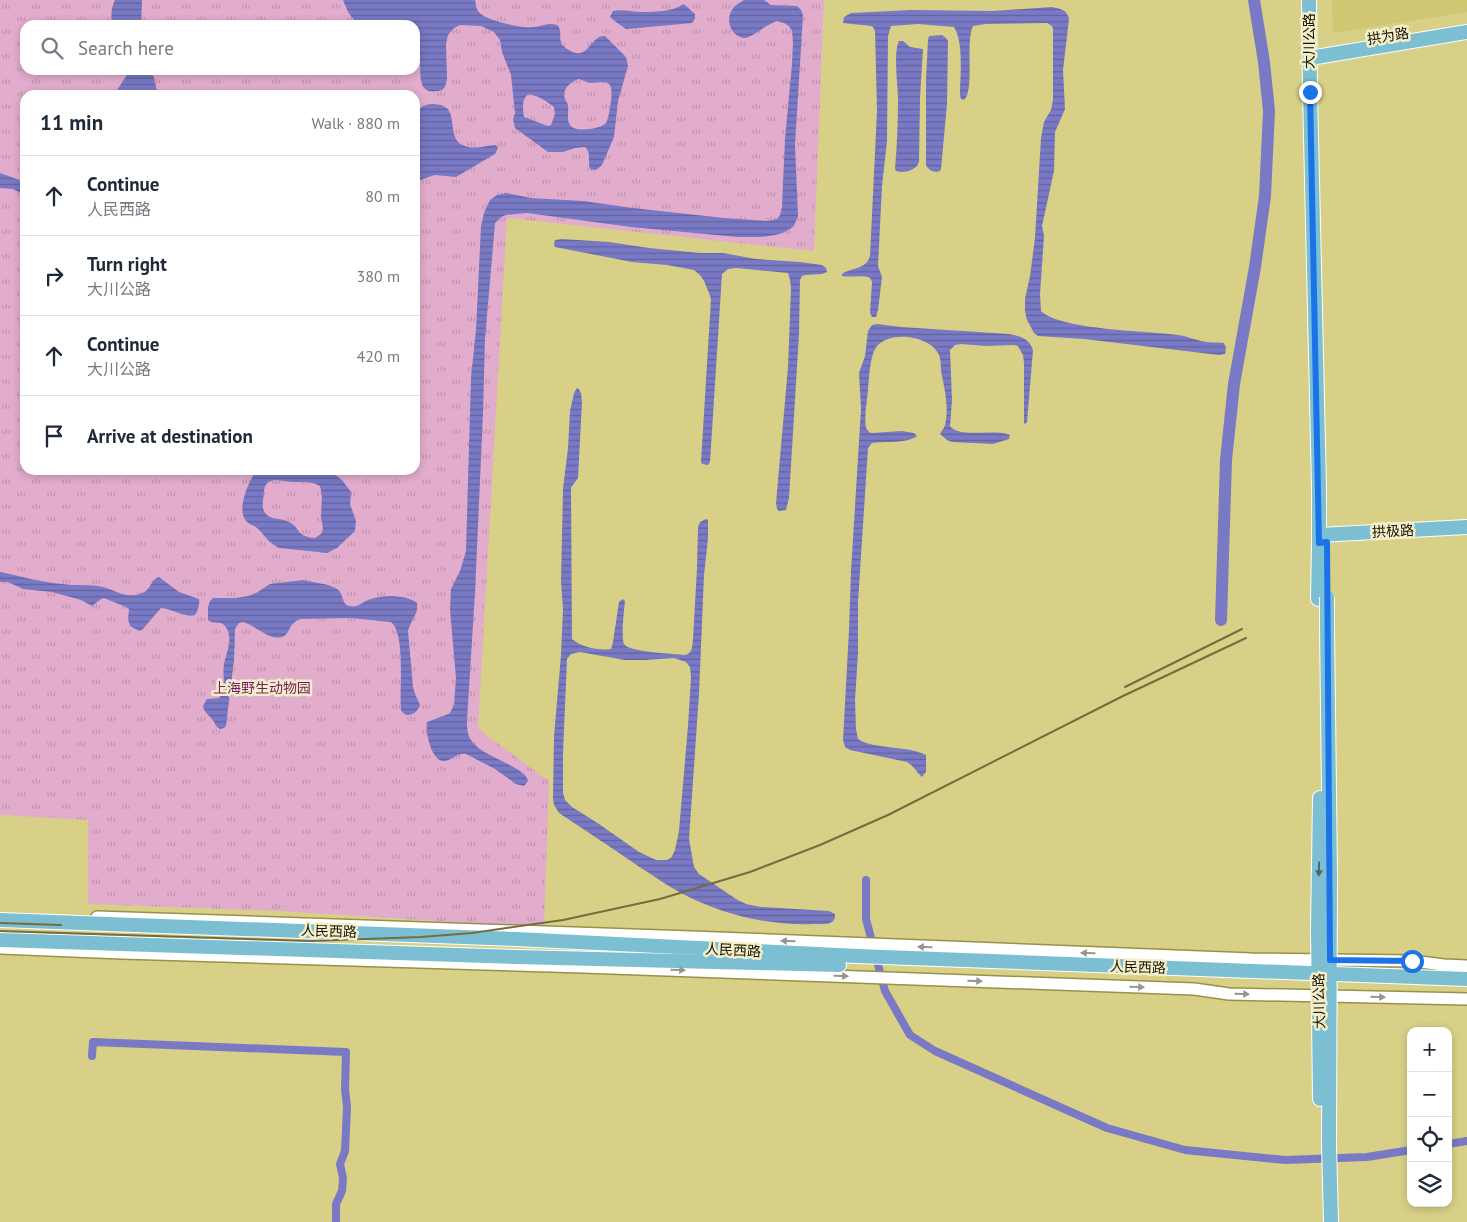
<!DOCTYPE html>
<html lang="en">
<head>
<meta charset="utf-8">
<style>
  :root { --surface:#fff; --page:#f2f2f3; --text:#1f2937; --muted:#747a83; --line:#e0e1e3 }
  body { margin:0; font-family:"PT Sans","Noto Sans SC",sans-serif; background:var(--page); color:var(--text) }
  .controls { position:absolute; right:15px; bottom:15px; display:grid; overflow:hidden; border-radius:10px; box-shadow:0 2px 8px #0003 }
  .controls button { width:45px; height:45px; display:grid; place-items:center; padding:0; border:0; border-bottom:1px solid var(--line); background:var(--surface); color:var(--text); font:25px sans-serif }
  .stop { position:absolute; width:15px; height:15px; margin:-11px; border:4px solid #1a73e8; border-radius:50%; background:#fff }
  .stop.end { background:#1a73e8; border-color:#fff; box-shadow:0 1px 5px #0008 }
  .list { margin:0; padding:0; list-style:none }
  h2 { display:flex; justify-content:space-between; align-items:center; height:65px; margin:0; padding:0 20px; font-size:21px }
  h2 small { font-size:16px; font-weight:400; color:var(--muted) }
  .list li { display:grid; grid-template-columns:32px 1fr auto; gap:15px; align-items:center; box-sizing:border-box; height:80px; padding:0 20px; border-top:1px solid var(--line) }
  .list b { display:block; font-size:19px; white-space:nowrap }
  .list p { margin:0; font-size:16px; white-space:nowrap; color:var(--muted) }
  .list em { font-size:16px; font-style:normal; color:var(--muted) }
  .icon { flex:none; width:28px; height:28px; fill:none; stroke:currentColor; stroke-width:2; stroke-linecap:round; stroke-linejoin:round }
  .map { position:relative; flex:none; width:1467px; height:1222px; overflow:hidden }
  .search { position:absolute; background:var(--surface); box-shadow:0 2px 8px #0003; left:20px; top:20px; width:400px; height:55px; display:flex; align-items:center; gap:12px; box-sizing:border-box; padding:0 18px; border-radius:15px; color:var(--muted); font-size:19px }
  .panel { position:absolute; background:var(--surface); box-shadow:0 2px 8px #0003; left:20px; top:90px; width:400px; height:385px; border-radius:15px }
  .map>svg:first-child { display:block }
  .built { fill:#d0c673 }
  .park { fill:url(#park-tufts); fill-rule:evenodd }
  .water { fill:url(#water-rules); fill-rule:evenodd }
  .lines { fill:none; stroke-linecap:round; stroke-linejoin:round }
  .canal { stroke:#7979c5; stroke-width:8 }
  .river { stroke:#7979c5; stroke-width:12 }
  .minor-casing { stroke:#9a9149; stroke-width:14 }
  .major-casing { stroke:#fff; stroke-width:16 }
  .minor { stroke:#fff; stroke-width:11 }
  .major { stroke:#7cbfd3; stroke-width:14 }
  .rail { stroke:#736d40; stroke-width:2 }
  .major-bridge-casing { stroke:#fff; stroke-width:16; stroke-linecap:butt }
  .major-bridge { stroke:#7cbfd3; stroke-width:14 }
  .oneway { fill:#4a696a }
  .oneway2 { fill:#97958c }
  .route { stroke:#1a73e8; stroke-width:6 }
  .labels { text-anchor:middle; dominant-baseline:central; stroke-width:5; stroke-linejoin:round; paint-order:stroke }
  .street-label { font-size:14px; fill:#171300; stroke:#f3efcb }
  .park-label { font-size:14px; fill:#781c5d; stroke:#f3efcb }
</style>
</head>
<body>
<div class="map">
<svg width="1467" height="1222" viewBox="0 0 1467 1222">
  <defs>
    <pattern id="park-tufts" width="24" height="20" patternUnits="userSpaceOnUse" patternTransform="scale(1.25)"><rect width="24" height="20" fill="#e2accc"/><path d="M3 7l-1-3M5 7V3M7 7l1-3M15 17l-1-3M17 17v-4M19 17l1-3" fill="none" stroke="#c193ad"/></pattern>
    <pattern id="water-rules" width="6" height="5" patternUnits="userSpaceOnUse" patternTransform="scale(1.25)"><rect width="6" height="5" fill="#7979c5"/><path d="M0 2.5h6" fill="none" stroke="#62629e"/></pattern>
  </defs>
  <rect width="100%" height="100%" fill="#d8d086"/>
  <!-- built -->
  <path class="built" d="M1332 0H1467V12L1333 33Z"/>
  <!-- park -->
  <path class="park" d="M0 0H824L814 251 507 218 478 729 549 781 544 928 280 911 88 904V820L0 815ZM25 25H415V70H25ZM25 95H415V470H25Z"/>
  <!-- water -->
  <g class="water">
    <path d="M115 0H142L141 25H114C110 16 111 9 115 0Z"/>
    <path d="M343 0H475C476 5 476 11 481 14 489 21 524 29 534 27 543 26 548 22 557 25 563 30 558 38 562 45 589 68 588 35 605 36L626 57 628 66 618 101 614 137 602 165 596 170 590 169C587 162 592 153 585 147L575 148 563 152H548L515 128 513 119 515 113 511 75 502 52 500 40 494 32 481 26 460 25 454 28 448 35 446 44 447 79 445 87 442 90C417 97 421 77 420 61L415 56V25H358L348 12ZM579 79 589 83 606 82C609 84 610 84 611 88 613 93 609 119 606 123 601 129 574 133 570 125 566 119 569 112 568 106 567 100 567 104 565 99 561 90 571 81 579 79ZM529 94C539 96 546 101 554 107L555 114 551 125 548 126 524 117C523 109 521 98 529 94Z"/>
    <path d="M744 0H764L771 5 797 6 801 10 803 15 795 145 798 216 794 226C779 239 756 237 737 237L631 227 527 213 506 215 501 217 495 223 485 339 483 413 475 593 467 720C467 727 467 734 471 740 481 757 527 767 528 781L524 786 516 784 495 769 466 754C457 752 452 761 443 761 431 760 425 731 427 722L446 715 450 713 454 705 456 678 450 610 451 589 460 571 466 551 471 377 476 330 481 226 484 213 490 200 497 195 507 193 531 198 583 201 633 208 724 218 768 221 777 219 780 215 782 207 785 139 792 64 793 42 792 31 789 26 784 23 777 21C767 24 751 38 745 38 731 37 725 20 732 10 734 5 740 3 744 0Z"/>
    <path d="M683 4 685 5 695 14V19L692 23 626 29 616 22 610 17 613 11C623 9 631 12 641 12 653 12 673 12 683 4Z"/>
    <path d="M1052 7C1060 9 1067 9 1069 19L1063 70 1065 109 1055 132 1054 171 1042 226 1044 236 1040 294 1041 311C1060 330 1149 331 1178 335 1186 336 1193 339 1201 341 1208 343 1216 342 1224 343L1226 348 1225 354 1219 355 1084 339 1038 336 1034 333 1027 320 1025 311V299L1030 276 1035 238 1041 138 1044 122 1051 110 1053 100V29L1052 26 1047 23 986 24 973 26C965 42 975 90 964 100L961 99 960 95C960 77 964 43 954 27L918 24 891 26 888 36 887 141 882 186 878 266 882 277 878 310 876 317H872L870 313 872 282C871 280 871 279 870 278 866 274 848 278 842 276V274C852 267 866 270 870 256L877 111 875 31 873 27 871 26 843 23 844 17 851 13 911 10 993 11Z"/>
    <path d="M942 35 946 38 948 41 947 104 941 169 940 171C934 173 929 171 926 165V80L928 40 929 36Z"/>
    <path d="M899 41H903L910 47 923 49 920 98 919 162C916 171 904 173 896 171L895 169C897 146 898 122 898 99 898 86 893 52 899 41Z"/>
    <path d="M130 70H152L158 95H114Z"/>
    <path d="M430 104C435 104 441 104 445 107 458 114 446 140 465 146 476 150 486 145 496 145L498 148 495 154 456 177 435 175 423 179 415 183V114C418 108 423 106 430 104Z"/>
    <path d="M0 173 25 182V195L13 189 0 188Z"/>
    <path d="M562 239 609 242 649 248 700 253H723L756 259 800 262 822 265 826 268 827 272 822 274 805 275 802 276 800 280 799 334 789 498 786 510 779 511 777 509 776 503 788 367 791 288 790 280 788 273 737 268 728 269 722 274 710 462 708 465 702 464 701 462 711 299 709 293 704 281 700 275 694 270 667 265 632 262 555 247 554 244 555 240Z"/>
    <path d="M877 324 901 327 1009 334C1020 336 1029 338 1033 350L1027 422 1025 424 1024 423V363L1023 355 1018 346 1014 345 986 346 961 344 955 345 950 350 952 400 950 426C960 439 994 428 1010 435L1009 439 993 444 952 442 947 440 940 434C941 431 944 429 945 425 949 409 945 391 942 376 940 368 942 360 938 353 929 336 891 330 877 346 870 354 869 379 868 390 867 402 864 416 866 428L869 432 871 433 902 431 914 433 917 436C906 444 885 441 872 443L868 448 858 602V653L855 700 856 729 858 739C875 750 906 745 926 755V772L922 777C917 773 914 766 907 762L850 750 845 747 843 740 849 630 851 571 861 409 859 373 865 356 868 331 872 325Z"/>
    <path d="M577 388H578L581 393 582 402 578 478 572 486 571 488 572 639C581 647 599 651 611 649L613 642 619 602 623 599 625 601C624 610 621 637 624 644 628 652 676 654 685 655 693 653 692 646 693 639L697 568 698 527 700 522 706 519 708 520V538L704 575 699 694 689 839 694 867 699 874 736 899 746 904 761 907 829 911 835 914C836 926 823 924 815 924 770 926 723 915 683 894 667 886 653 875 638 866 612 848 585 830 559 813L554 805 553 798 554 736 561 655 563 609 561 581 563 489 568 448 570 411 574 393ZM580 652 625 660H645L674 658 686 662 690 667 691 677 688 726 679 831 675 850 671 858 667 860H656L639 852 599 824 572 807 565 800 563 793V753L567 659 571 654Z"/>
    <path d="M257 470H329L342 480 351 492 350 504 356 521 355 531 337 548 327 553 279 548C270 544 266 537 259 530 256 526 250 525 246 521 236 510 249 480 257 470ZM274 480C281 480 288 482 295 482 304 482 312 481 320 486L322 495 321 516 323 529 321 534 315 538C296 537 300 527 289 522 280 517 269 521 264 511 261 505 264 497 264 491 265 484 267 482 274 480Z"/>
    <path d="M0 572C20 576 40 582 61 584 75 586 89 584 103 587 115 590 123 597 136 595 153 592 148 581 159 577L179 592 199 599C200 603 198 611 195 615 184 618 173 609 161 608L142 630 139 631 130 626 128 619 129 609 126 607 104 598 101 599 92 606 81 600 52 592 23 589 8 582H0Z"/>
    <path d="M303 580C313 583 328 583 337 589 344 593 341 605 350 606 358 608 362 602 368 600 381 595 406 594 417 603 419 614 410 621 408 631L413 687 415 694 420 705C418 713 406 720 401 710 399 691 406 634 391 622L350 618 301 619C288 623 291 632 284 636 272 643 255 625 243 622L239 623 235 629 234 660 226 726 224 728 220 729 216 726C214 718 204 714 203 706L207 699 219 698C227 690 222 674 224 664 225 657 228 651 229 645 230 639 229 630 225 626 221 620 214 625 208 620V607L210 601 213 598H236L248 596 256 593 270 584Z"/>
  </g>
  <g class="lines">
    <!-- canal -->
    <g class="canal">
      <path d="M866 880V919L885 991 910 1035 935 1051 1107 1128 1185 1150 1285 1160 1367 1157 1411 1150"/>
      <path d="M92 1056 93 1042 346 1052 345 1089 347 1107 345 1151 340 1164 343 1178 342 1191 336 1204V1222"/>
      <path d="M1448 1144 1467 1141"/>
    </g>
    <!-- river -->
    <path class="river" d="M1221 620 1226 460 1234 384 1255 267 1265 196 1269 111 1264 62 1254 0"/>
    <!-- minor casing -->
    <g class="minor-casing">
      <g id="minor">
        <path d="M97 917 691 937 1251 959 1412 961 1444 965 1467 966"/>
        <path d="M0 948 122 953 584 967 1194 989 1229 994 1467 999"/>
      </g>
    </g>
    <!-- major casing -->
    <g class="major-casing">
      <g id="major">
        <path d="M1309 0 1310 92 1319 487V543L1318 599"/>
        <path d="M1310 58 1467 32"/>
        <path d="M1319 535 1467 527"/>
        <path d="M1327 626 1330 874 1329 1144 1331 1222"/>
        <path d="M1320 798 1318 929 1320 1099"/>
        <path d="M0 920 516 939 857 956 1467 979"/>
        <path d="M0 940 517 957 839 965"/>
      </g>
    </g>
    <!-- minor -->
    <use href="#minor" class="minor"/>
    <!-- major -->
    <use href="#major" class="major"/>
    <!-- rail -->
    <g class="rail">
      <path d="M1125 687 1242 629"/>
      <path d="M0 923 61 925"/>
      <path d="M0 931 311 941 421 937 472 933 563 920 660 899 750 872 820 845 888 815 1123 696 1246 638"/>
    </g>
    <!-- major-bridge casing -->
    <g class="major-bridge-casing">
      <path id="major-bridge" d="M1327 597V626"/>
    </g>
    <!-- major-bridge -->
    <use href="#major-bridge" class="major-bridge"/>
  </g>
  <!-- one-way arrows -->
  <defs><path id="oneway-solid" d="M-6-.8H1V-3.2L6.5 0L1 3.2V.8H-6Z" transform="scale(1.25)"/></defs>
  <use class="oneway" href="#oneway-solid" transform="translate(1319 869) rotate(91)"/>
  <g class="oneway2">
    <use href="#oneway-solid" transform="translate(788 941) rotate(-178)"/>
    <use href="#oneway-solid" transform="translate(925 947) rotate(-178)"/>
    <use href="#oneway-solid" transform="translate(1088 953) rotate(-178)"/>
    <use href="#oneway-solid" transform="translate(678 970) rotate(2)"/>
    <use href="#oneway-solid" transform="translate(841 976) rotate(2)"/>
    <use href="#oneway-solid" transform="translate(975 981) rotate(2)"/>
    <use href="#oneway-solid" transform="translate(1137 987) rotate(2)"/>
    <use href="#oneway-solid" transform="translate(1242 994) rotate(2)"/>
    <use href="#oneway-solid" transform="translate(1378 997) rotate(1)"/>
  </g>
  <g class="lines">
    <!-- route -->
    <path class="route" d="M1310 92 1319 543 1327 542 1330 960 1412 961"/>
  </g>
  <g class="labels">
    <!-- street labels -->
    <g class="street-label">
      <text transform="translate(1388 36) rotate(-9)">拱为路</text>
      <text transform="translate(1309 41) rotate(-90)">大川公路</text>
      <text transform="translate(1393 531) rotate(-3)">拱极路</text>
      <text transform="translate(329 931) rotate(2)">人民西路</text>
      <text transform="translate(733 950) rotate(3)">人民西路</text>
      <text transform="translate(1138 967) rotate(2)">人民西路</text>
      <text transform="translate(1319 1001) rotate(-91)">大川公路</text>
    </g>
    <!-- park labels -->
    <g class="park-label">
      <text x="262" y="688">上海野生动物园</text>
    </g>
  </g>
</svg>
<div class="controls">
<button>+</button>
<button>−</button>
<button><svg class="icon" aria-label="locate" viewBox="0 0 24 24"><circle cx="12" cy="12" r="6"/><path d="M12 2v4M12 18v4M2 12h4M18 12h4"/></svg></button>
<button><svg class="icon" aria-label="layers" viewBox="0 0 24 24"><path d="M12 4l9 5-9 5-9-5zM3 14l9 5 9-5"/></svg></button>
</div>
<div class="stop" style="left:1412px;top:961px"></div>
<div class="stop end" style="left:1310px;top:92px"></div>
<div class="search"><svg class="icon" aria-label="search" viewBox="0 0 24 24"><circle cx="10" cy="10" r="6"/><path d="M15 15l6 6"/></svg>Search here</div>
<section class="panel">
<h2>11 min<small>Walk · 880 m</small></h2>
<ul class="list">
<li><svg class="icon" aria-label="ahead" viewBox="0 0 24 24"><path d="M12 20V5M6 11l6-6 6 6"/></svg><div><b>Continue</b><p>人民西路</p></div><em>80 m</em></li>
<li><svg class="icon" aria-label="right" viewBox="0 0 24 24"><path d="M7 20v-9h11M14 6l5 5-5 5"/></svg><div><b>Turn right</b><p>大川公路</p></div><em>380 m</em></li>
<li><svg class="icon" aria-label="ahead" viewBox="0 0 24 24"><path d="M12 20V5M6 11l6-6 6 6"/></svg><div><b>Continue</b><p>大川公路</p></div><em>420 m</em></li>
<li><svg class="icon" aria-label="arrive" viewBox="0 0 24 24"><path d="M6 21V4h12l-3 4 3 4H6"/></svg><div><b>Arrive at destination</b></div></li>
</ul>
</section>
</div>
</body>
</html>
